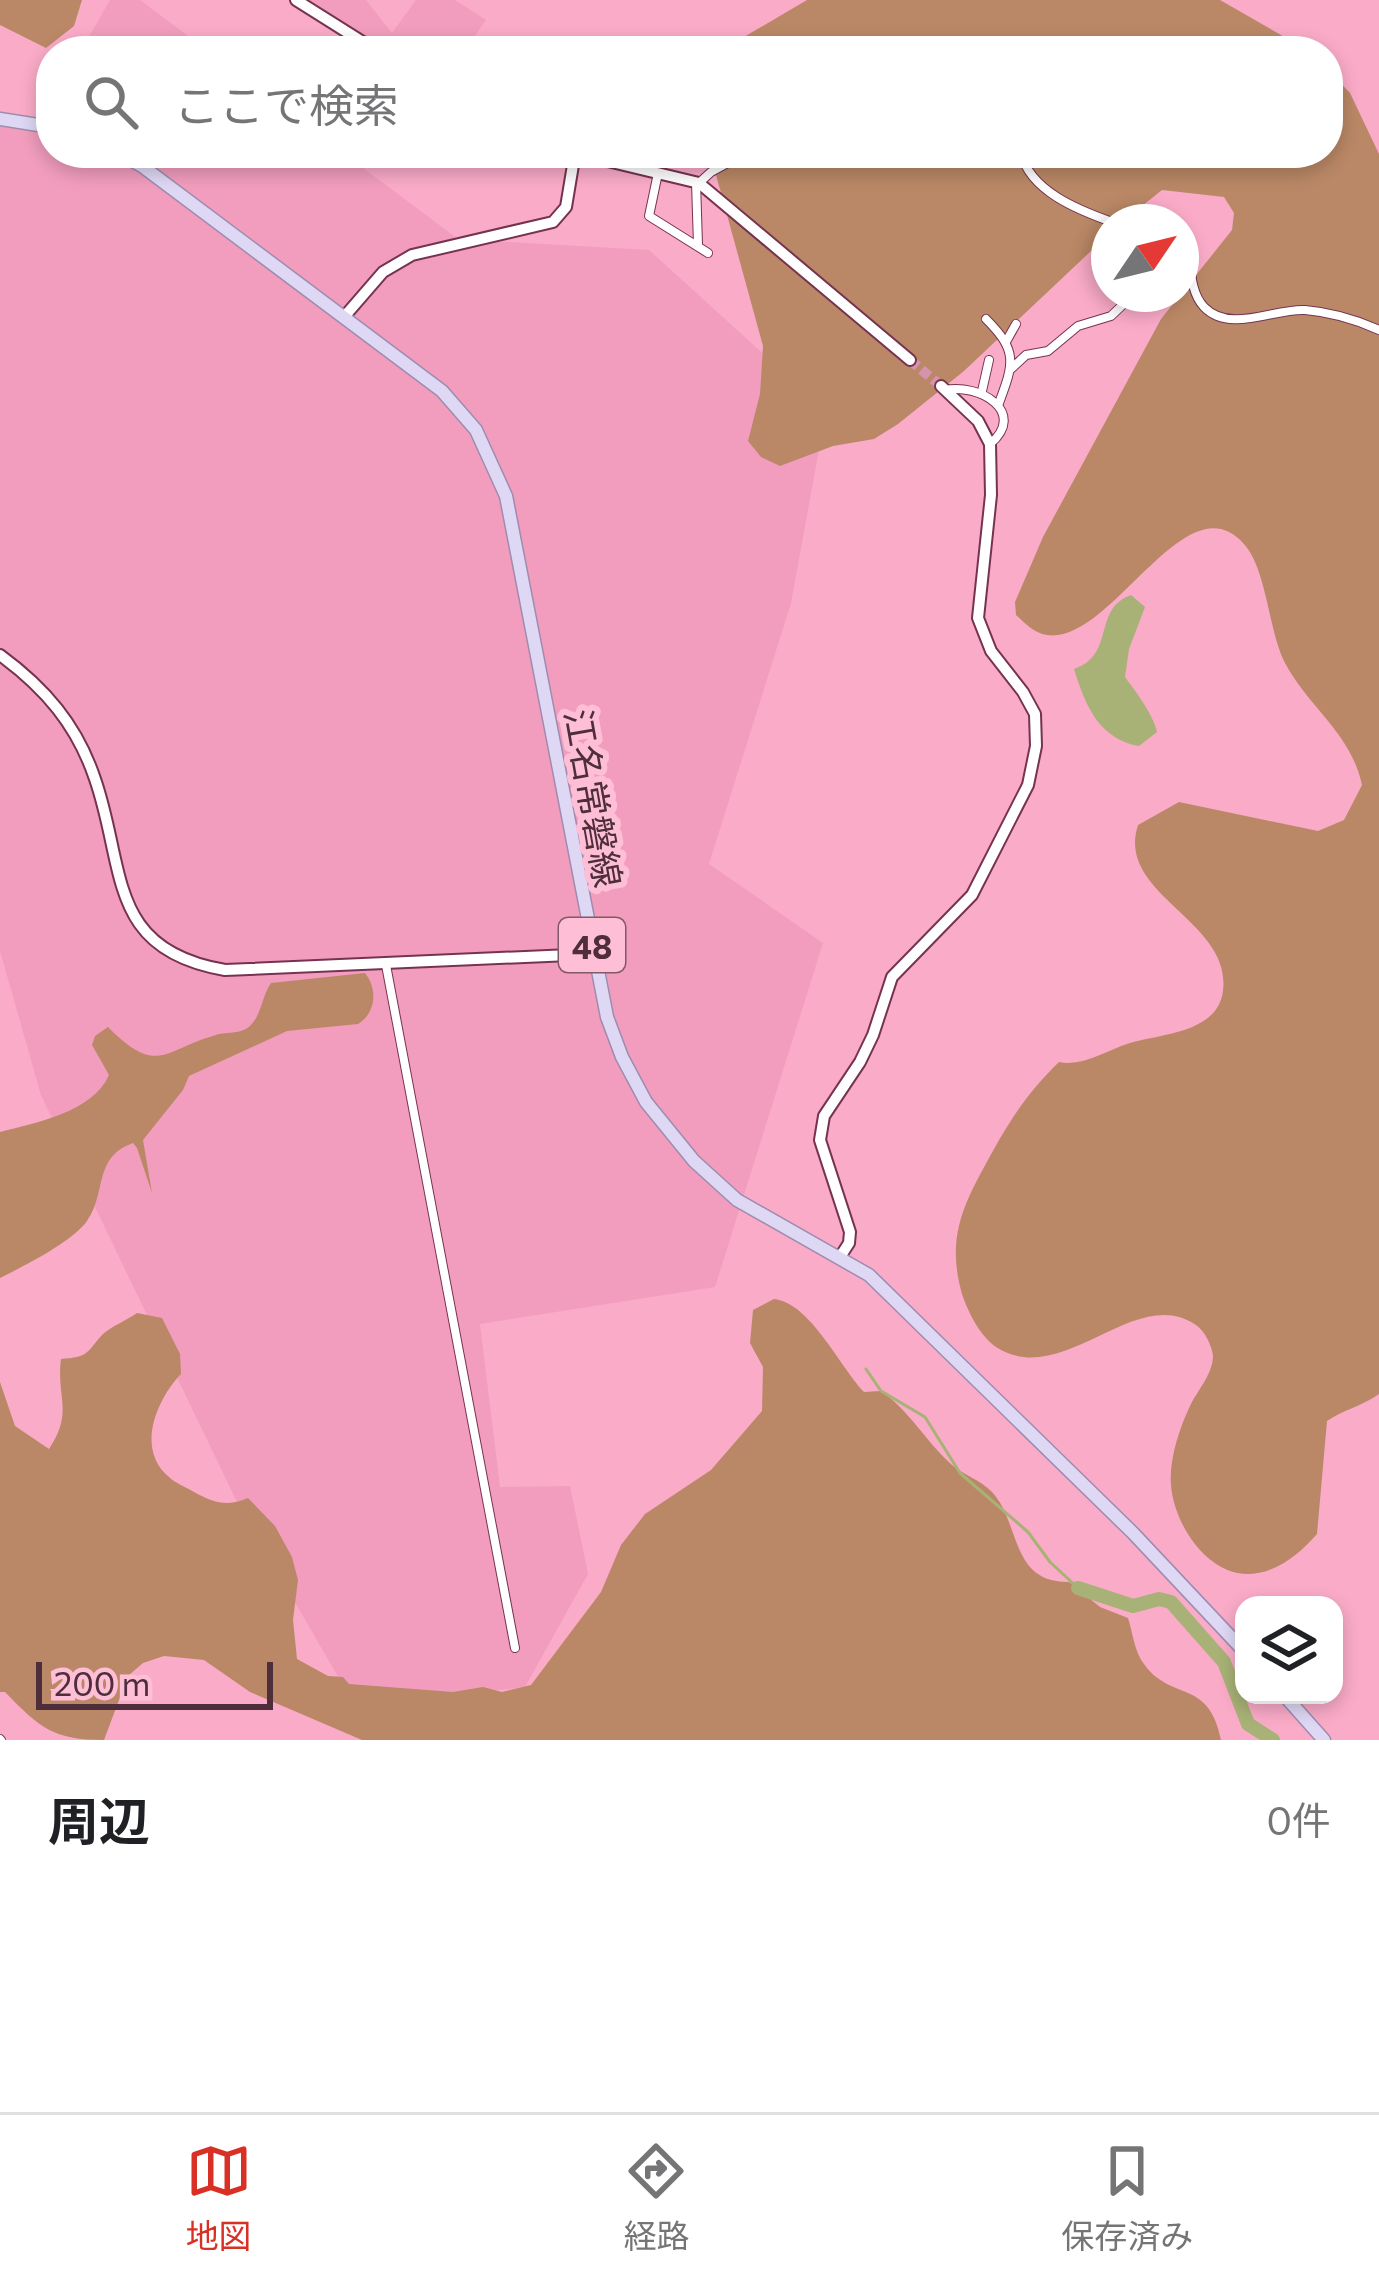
<!DOCTYPE html>
<html lang="ja">
<head>
<meta charset="utf-8">
<style>
  :root { --surface:#fff; --page:#f2f2f2; --text:#202124; --muted:#757577; --line:#e0e0e0; --accent:#d93025 }
  body { margin:0; font-family:Commissioner,"Noto Sans JP",sans-serif; background:var(--page); color:var(--text) }
  .controls { position:absolute; right:36px; bottom:36px; display:grid; overflow:hidden; border-radius:24px; box-shadow:0 6px 18px #0003 }
  .controls button { width:108px; height:108px; display:grid; place-items:center; padding:0; border:0; border-bottom:3px solid var(--line); background:var(--surface); color:var(--text); font:60px sans-serif }
  .compass { position:absolute; left:1091px; top:204px; width:108px; height:108px; border-radius:50%; background:var(--surface); box-shadow:0 6px 18px #0003; rotate:55deg }
  .scale { position:absolute; left:36px; bottom:30px; width:237px; box-sizing:border-box; padding-left:12px; border:6px solid #4d2e3a; border-top:0; font-size:33px; line-height:42px; white-space:nowrap; color:#4d2e3a; -webkit-text-stroke:9px #febed5; paint-order:stroke }
  .list { margin:0; padding:0; list-style:none }
  h2 { display:flex; justify-content:space-between; align-items:center; height:156px; margin:0; padding:0 48px; font-size:51px }
  h2 small { font-size:39px; font-weight:400; color:var(--muted) }
  .icon { flex:none; width:66px; height:66px; fill:none; stroke:currentColor; stroke-width:2; stroke-linecap:round; stroke-linejoin:round }
  .map { position:relative; flex:none; width:1379px; height:1740px; overflow:hidden }
  .search { position:absolute; background:var(--surface); box-shadow:0 6px 18px #0003; left:36px; right:36px; top:36px; height:132px; display:flex; align-items:center; gap:30px; box-sizing:border-box; padding:0 42px; border-radius:48px; color:var(--muted); font-size:45px }
  .sheet { height:372px; background:var(--surface) }
  nav { display:flex; justify-content:space-around; align-items:center; box-sizing:border-box; height:168px; border-top:3px solid var(--line); background:var(--surface); font-size:33px; color:var(--muted) }
  nav a { display:grid; justify-items:center; gap:6px }
  nav .on { color:var(--accent) }
  .map>svg:first-child { display:block }
  .built { fill:#f29dbd }
  .green { fill:#ba8866 }
  .water { fill:#a8b176 }
  .lines { fill:none; stroke-linecap:round; stroke-linejoin:round }
  .stream { stroke:#a8b176; stroke-width:3 }
  .river { stroke:#a8b176; stroke-width:14 }
  .tertiary-tunnel { stroke:#d792ac; stroke-width:10; stroke-dasharray:10 5; stroke-linecap:butt }
  .minor-casing { stroke:#763350; stroke-width:10 }
  .tertiary-casing { stroke:#763350; stroke-width:14 }
  .primary-casing { stroke:#9e8caf; stroke-width:15 }
  .minor { stroke:#fff; stroke-width:8 }
  .tertiary { stroke:#fff; stroke-width:10 }
  .primary { stroke:#dfd8f5; stroke-width:12 }
  .labels { text-anchor:middle; dominant-baseline:central; stroke-width:12; stroke-linejoin:round; paint-order:stroke }
  .shield { fill:#febed5; stroke:#825968; stroke-width:3 }
  .shield-label { font-size:33px; font-weight:bold; fill:#4d2e3a }
  .street-label { font-size:36px; fill:#4d2e3a; stroke:#febed5 }
</style>
</head>
<body>
<div class="map">
<svg width="1379" height="1740" viewBox="0 0 1379 1740">
  <rect width="100%" height="100%" fill="#faabc8"/>
  <!-- built -->
  <g class="built">
    <path d="M110 0H140L208 51H81Z"/>
    <path d="M303 0H366L392 33 416 0H455L486 20 464 51H382Z"/>
    <path d="M51 105V153H343L458 239 649 250 826 411 791 603 709 864 823 943 715 1287 480 1324 500 1487 570 1486 588 1574 525 1687 355 1706 238 1504 41 1095 0 951V116L42 121Z"/>
  </g>
  <!-- green -->
  <g class="green">
    <path d="M0 0H82L74 26 46 48 0 25Z"/>
    <path d="M807 0H1220L1309 51H720Z"/>
    <path d="M1328 70 1350 93 1379 154V1394C1362 1406 1343 1410 1327 1421L1317 1534C1302 1551 1282 1569 1258 1573 1211 1582 1174 1526 1171 1485 1169 1460 1179 1429 1190 1406 1197 1391 1213 1374 1213 1356 1212 1346 1205 1331 1196 1325 1135 1283 1063 1390 996 1347 980 1336 968 1312 962 1294 945 1234 966 1200 994 1149 1013 1115 1031 1089 1059 1062 1083 1067 1107 1050 1130 1043 1160 1034 1218 1033 1223 991 1232 920 1115 895 1138 825L1179 802 1318 831 1344 820 1362 785C1351 733 1309 708 1285 663 1268 630 1267 568 1243 543 1185 479 1111 645 1047 635 1034 633 1026 624 1016 615L1015 602 1043 537 1161 319 1232 230 1234 213 1224 197 1162 190 1122 222H1109V234L964 371 898 424 874 439 833 446 780 466 761 457 748 441 760 394 763 346 710 153H1328Z"/>
    <path d="M365 973C378 989 376 1013 358 1024L287 1031 189 1076 183 1090 143 1140 152 1193 137 1148 133 1143C93 1157 107 1193 87 1221 72 1242 24 1266 0 1278V1132C35 1123 93 1112 109 1075L92 1045 95 1036 108 1027C158 1077 163 1050 216 1035 229 1031 241 1035 251 1025 262 1013 262 996 271 983Z"/>
    <path d="M774 1299C810 1303 838 1364 864 1392L881 1391C910 1411 926 1442 952 1465 964 1475 980 1480 991 1491 1021 1521 1009 1583 1069 1582L1100 1607 1128 1618C1133 1633 1134 1651 1144 1664 1171 1702 1209 1678 1221 1740H362L250 1692 204 1660 164 1656 143 1663 128 1676 104 1740C53 1740 40 1728 5 1692H0V1382L15 1426 49 1449C74 1412 56 1397 61 1359 89 1357 86 1353 102 1335 110 1327 127 1320 137 1313L162 1318 180 1354 181 1374C157 1399 135 1449 169 1477 175 1483 186 1487 194 1492 214 1503 227 1507 248 1498L275 1526 292 1557 298 1580 293 1620 297 1659 328 1676 343 1677 349 1684 453 1692 483 1687 502 1692 531 1685 601 1592 621 1545 645 1514 711 1470 762 1411 763 1367 750 1343 753 1310Z"/>
  </g>
  <!-- water -->
  <path class="water" d="M1131 595 1145 607 1129 649 1125 677C1136 692 1153 714 1157 732L1139 746C1099 739 1085 705 1074 669 1116 655 1092 609 1131 595Z"/>
  <g class="lines">
    <!-- stream -->
    <path class="stream" d="M866 1369 881 1391 925 1417 960 1473 1028 1532 1050 1562 1078 1588"/>
    <!-- river -->
    <path class="river" d="M1078 1588 1133 1606 1159 1599 1171 1602 1224 1662 1248 1724 1273 1740"/>
    <!-- tertiary-tunnel -->
    <path class="tertiary-tunnel" d="M910 360 941 386"/>
    <!-- minor casing -->
    <g class="minor-casing">
      <g id="minor">
        <path d="M908 51H930"/>
        <path d="M1021 153C1030 191 1078 210 1112 222"/>
        <path d="M658 173 649 216 708 253"/>
        <path d="M696 182 698 245"/>
        <path d="M699 183 711 172 746 153"/>
        <path d="M1141 222 1159 212 1178 222"/>
        <path d="M1181 226C1194 250 1185 287 1204 307 1230 334 1275 308 1305 310 1329 312 1357 320 1379 330"/>
        <path d="M986 319C1018 351 1014 363 999 403"/>
        <path d="M1007 340 1016 324"/>
        <path d="M1012 368 1026 355 1048 351 1078 326 1111 316 1134 294"/>
        <path d="M945 390C979 383 1028 412 990 444"/>
        <path d="M982 391 989 360"/>
        <path d="M386 965 515 1648"/>
        <path d="M0 1739 1 1740"/>
      </g>
    </g>
    <!-- tertiary casing -->
    <g class="tertiary-casing">
      <g id="tertiary">
        <path d="M296 0 377 51"/>
        <path d="M574 153 699 183 910 360"/>
        <path d="M344 317 383 272 412 255 553 222 566 207 575 153"/>
        <path d="M0 655C45 688 77 725 95 779 126 868 106 950 225 970L593 954"/>
        <path d="M840 1257 849 1243 850 1232 820 1140 824 1116 860 1062 873 1035 892 977 972 895 1028 785 1036 746 1035 714 1023 692 991 651 978 618 991 495 990 444 978 421 941 386"/>
      </g>
    </g>
    <!-- primary casing -->
    <g class="primary-casing">
      <g id="primary">
        <path d="M0 119 51 127"/>
        <path d="M118 153 142 166 442 391 476 430 506 496 607 1017 622 1057 646 1102 694 1161 737 1200 869 1275 1133 1533 1244 1651"/>
        <path d="M1284 1695 1324 1740"/>
      </g>
    </g>
    <!-- minor -->
    <use href="#minor" class="minor"/>
    <!-- tertiary -->
    <use href="#tertiary" class="tertiary"/>
    <!-- primary -->
    <use href="#primary" class="primary"/>
  </g>
  <g class="labels">
    <!-- shield labels -->
    <rect class="shield" x="559" y="918" width="66" height="54" rx="9"/>
    <g class="shield-label">
      <text x="592" y="945">48</text>
    </g>
    <!-- street labels -->
    <g class="street-label">
      <text transform="translate(595 798) rotate(80)">江名常磐線</text>
    </g>
  </g>
</svg>
<div class="controls">
<button><svg class="icon" aria-label="layers" viewBox="0 0 24 24"><path d="M12 4l9 5-9 5-9-5zM3 14l9 5 9-5"/></svg></button>
</div>
<svg class="compass" viewBox="-18 -18 36 36"><path d="M0-13l5 13h-10z" fill="#e53935"/><path d="M0 13l5-13h-10z" fill="#757577"/></svg>
<div class="scale">200 m</div>
<div class="search"><svg class="icon" aria-label="search" viewBox="0 0 24 24"><circle cx="10" cy="10" r="6"/><path d="M15 15l6 6"/></svg>ここで検索</div>
</div>
<section class="sheet">
<h2>周辺<small>0件</small></h2>
<ul class="list">
</ul>
</section>
<nav>
<a class="on"><svg class="icon" aria-label="map" viewBox="0 0 24 24"><path d="M3 6l6-2 6 2 6-2v14l-6 2-6-2-6 2zM9 4v14M15 6v14"/></svg>地図</a>
<a><svg class="icon" aria-label="directions" viewBox="0 0 24 24"><path d="M12 3l9 9-9 9-9-9zM9 14v-3h6M13 9l2 2-2 2"/></svg>経路</a>
<a><svg class="icon" aria-label="saved" viewBox="0 0 24 24"><path d="M7 4h10v16l-5-4-5 4z"/></svg>保存済み</a>
</nav>
</body>
</html>
